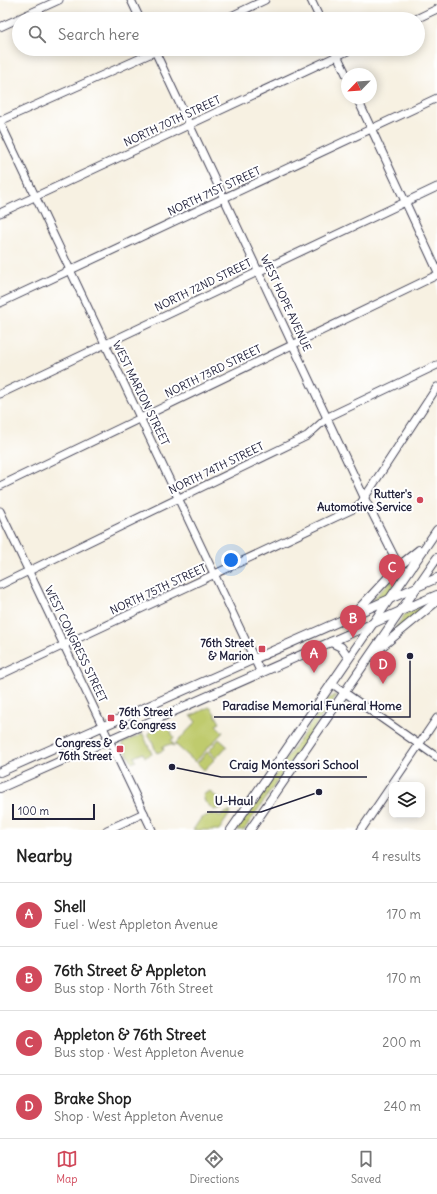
<!DOCTYPE html>
<html lang="en">
<head>
<meta charset="utf-8">
<style>
  :root { --surface:#fff; --page:#f2f2f2; --text:#222; --muted:#767676; --line:#e0e0e0; --accent:#d1495b }
  body { margin:0; font-family:Delius,sans-serif; background:var(--page); color:var(--text) }
  .controls { position:absolute; right:12px; bottom:12px; display:grid; overflow:hidden; border-radius:8px; box-shadow:0 2px 10px #0003 }
  .controls button { width:36px; height:36px; display:grid; place-items:center; padding:0; border:0; border-bottom:1px solid var(--line); background:var(--surface); color:var(--text); font:20px sans-serif }
  .compass { position:absolute; left:341px; top:68px; width:36px; height:36px; border-radius:50%; background:var(--surface); box-shadow:0 2px 10px #0003; rotate:245deg }
  .scale { position:absolute; left:12px; bottom:10px; width:83px; box-sizing:border-box; padding-left:4px; border:2px solid #22223b; border-top:0; font-size:11px; line-height:14px; white-space:nowrap; color:#22223b; -webkit-text-stroke:3px #fff; paint-order:stroke }
  .you { position:absolute; left:231px; top:560px; width:14px; height:14px; margin:-10px; border:3px solid #fff; border-radius:50%; background:#1a73e8; box-shadow:0 0 0 6px #1a73e833 }
  .badge { display:grid; place-items:center; width:26px; height:26px; border-radius:50%; background:var(--accent); color:#fff; font-size:13px; font-weight:700 }
  .pin { position:absolute; translate:-50% -33px; filter:drop-shadow(0 1px 2px #0008) }
  .pin::after { content:''; position:absolute; top:21px; width:14px; height:12px; background:inherit; clip-path:polygon(0 0,100% 0,50% 100%) }
  .list { margin:0; padding:0; list-style:none }
  h2 { display:flex; justify-content:space-between; align-items:center; height:52px; margin:0; padding:0 16px; font-size:17px }
  h2 small { font-size:13px; font-weight:400; color:var(--muted) }
  .list li { display:grid; grid-template-columns:26px 1fr auto; gap:12px; align-items:center; box-sizing:border-box; height:64px; padding:0 16px; border-top:1px solid var(--line) }
  .list b { display:block; font-size:15px; white-space:nowrap }
  .list p { margin:0; font-size:13px; white-space:nowrap; color:var(--muted) }
  .list em { font-size:13px; font-style:normal; color:var(--muted) }
  .icon { flex:none; width:22px; height:22px; fill:none; stroke:currentColor; stroke-width:2; stroke-linecap:round; stroke-linejoin:round }
  .map { position:relative; flex:none; width:437px; height:830px; overflow:hidden }
  .search { position:absolute; background:var(--surface); box-shadow:0 2px 10px #0003; left:12px; right:12px; top:12px; height:44px; display:flex; align-items:center; gap:10px; box-sizing:border-box; padding:0 14px; border-radius:22px; color:var(--muted); font-size:15px }
  .sheet { height:308px; background:var(--surface) }
  nav { display:flex; justify-content:space-around; align-items:center; box-sizing:border-box; height:56px; border-top:1px solid var(--line); background:var(--surface); font-size:11px; color:var(--muted) }
  nav a { display:grid; justify-items:center; gap:2px }
  nav .on { color:var(--accent) }
  .map>svg:first-child { display:block }
  .green { fill:#bfcb6d; stroke:#707654 }
  .lines { fill:none; stroke-linecap:round; stroke-linejoin:round }
  .minor-casing { stroke:#424154; stroke-width:9 }
  .major-casing { stroke:#424154; stroke-width:10 }
  .minor { stroke:#fff; stroke-width:7 }
  .major { stroke:#fff; stroke-width:8 }
  .poi-dot { fill:#d1495b; stroke:#fff; stroke-width:1.5 }
  .labels { text-anchor:middle; dominant-baseline:central; stroke-width:4; stroke-linejoin:round; paint-order:stroke }
  .street-label { font-size:11px; fill:#22223b; stroke:#fff }
  .poi-label { font-size:11px; font-weight:bold; fill:#22223b; stroke:#fff; text-anchor:end }
  .leader { fill:none; stroke:#22223b; stroke-width:1.5 }
  .callout-dot { fill:#22223b; stroke:#fff; stroke-width:1.5 }
  .callout-label { font-size:12px; text-anchor:middle; font-weight:bold; fill:#22223b; stroke:#fff; stroke-width:4; stroke-linejoin:round; paint-order:stroke }
</style>
</head>
<body>
<div class="map">
<svg width="437" height="830" viewBox="0 0 437 830">
  <rect width="100%" height="100%" fill="#fff"/>
  <filter id="ink" filterUnits="userSpaceOnUse"><feTurbulence type="fractalNoise" baseFrequency=".025" numOctaves="2"/><feDisplacementMap in="SourceGraphic" scale="8" xChannelSelector="R" yChannelSelector="G"/><feConvolveMatrix kernelMatrix="1 2 1 2 8 2 1 2 1" color-interpolation-filters="sRGB"/></filter>
  <filter id="wash" filterUnits="userSpaceOnUse"><feTurbulence type="fractalNoise" baseFrequency=".012" numOctaves="4" result="noise"/><feDisplacementMap in="SourceGraphic" scale="16" xChannelSelector="R" yChannelSelector="G"/><feGaussianBlur stdDeviation="0.9" result="paint"/><feColorMatrix in="noise" values="0 0 0 0 0 0 0 0 0 0 0 0 0 0 0 0 0 1.4 0 .05"/><feComposite in="paint" operator="in"/></filter>
  <g filter="url(#wash)">
    <rect width="100%" height="100%" fill="#f7f1e2"/>
    <!-- green -->
    <g class="green">
      <path d="M410 561 388 594 370 602Z"/>
      <path d="M432 602 388 639 405 614Z"/>
      <path d="M334 695 336 696 244 830H237L327 700Z"/>
      <path d="M209 707 212 709 220 723 216 725 223 732 195 762 175 744 196 722 191 716Z"/>
      <path d="M167 723 174 738 171 740 174 746 170 744 162 747 164 750 157 753 148 733Z"/>
      <path d="M143 734 152 754 145 757 143 753 134 757 136 761 132 763 122 743Z"/>
      <path d="M219 739 227 746 216 758 209 751Z"/>
      <path d="M207 752 215 759 204 770 197 763Z"/>
      <path d="M209 791 222 801V808L214 810 205 802 203 795Z"/>
      <path d="M227 812H231L219 830H193L201 818 211 814 220 816Z"/>
    </g>
  </g>
  <g filter="url(#ink)">
    <g class="lines">
      <!-- minor casing -->
      <g class="minor-casing">
        <g id="minor">
          <path d="M131 0 140 19"/>
          <path d="M311 0 320 19"/>
          <path d="M225 19 265 0"/>
          <path d="M416 19 437 9"/>
          <path d="M0 27 59 0"/>
          <path d="M154 49 364 497 399 566"/>
          <path d="M334 49 347 76"/>
          <path d="M357 98 437 270"/>
          <path d="M0 121 161 49"/>
          <path d="M0 122 261 673"/>
          <path d="M0 213 352 49"/>
          <path d="M0 303 437 98"/>
          <path d="M0 394 437 187"/>
          <path d="M0 486 437 275"/>
          <path d="M0 511 152 830"/>
          <path d="M0 585 307 436 328 417 437 365"/>
          <path d="M0 675 353 509 361 503 437 387"/>
          <path d="M331 683 437 757"/>
          <path d="M107 830 144 813"/>
          <path d="M361 830 437 718"/>
        </g>
      </g>
      <!-- major casing -->
      <g class="major-casing">
        <g id="major">
          <path d="M355 613 399 566 419 550"/>
          <path d="M331 642 341 647 348 657"/>
          <path d="M374 653 437 601"/>
          <path d="M0 772 437 578"/>
          <path d="M0 788 437 595"/>
          <path d="M231 830 437 530"/>
          <path d="M250 830 437 558"/>
        </g>
      </g>
      <!-- minor -->
      <use href="#minor" class="minor"/>
      <!-- major -->
      <use href="#major" class="major"/>
    </g>
  </g>
  <!-- markers -->
  <g class="poi-dot">
    <circle cx="420" cy="500" r="4"/>
    <rect x="258" y="645" width="8" height="8" rx="2"/>
    <rect x="107" y="714" width="8" height="8" rx="2"/>
    <rect x="116" y="745" width="8" height="8" rx="2"/>
  </g>
  <g class="labels">
    <!-- street labels -->
    <g class="street-label">
      <text transform="translate(172 121) rotate(-25)">NORTH 70TH STREET</text>
      <text transform="translate(214 191) rotate(-25)">NORTH 71ST STREET</text>
      <text transform="translate(203 285) rotate(-26)">NORTH 72ND STREET</text>
      <text transform="translate(286 303) rotate(65)">WEST HOPE AVENUE</text>
      <text transform="translate(213 371) rotate(-26)">NORTH 73RD STREET</text>
      <text transform="translate(141 393) rotate(64)">WEST MARION STREET</text>
      <text transform="translate(216 468) rotate(-26)">NORTH 74TH STREET</text>
      <text transform="translate(158 589) rotate(-25)">NORTH 75TH STREET</text>
      <text transform="translate(76 644) rotate(64)">WEST CONGRESS STREET</text>
    </g>
    <!-- poi labels -->
    <g class="poi-label">
      <text x="412" y="494">Rutter's<tspan x="412" dy="13">Automotive Service</tspan></text>
      <text x="254" y="643">76th Street<tspan x="254" dy="13">&amp; Marion</tspan></text>
      <text x="119" y="712" text-anchor="start">76th Street<tspan x="119" dy="13">&amp; Congress</tspan></text>
      <text x="112" y="743">Congress &amp;<tspan x="112" dy="13">76th Street</tspan></text>
    </g>
  </g>
  <!-- callouts -->
  <path class="leader" d="M410 656L410 717H214M172 767L221 777H367M319 792L261 812H207"/>
  <g class="callout-dot">
    <circle cx="410" cy="656" r="4"/>
    <circle cx="172" cy="767" r="4"/>
    <circle cx="319" cy="792" r="4"/>
  </g>
  <g class="callout-label">
    <text x="312" y="710">Paradise Memorial Funeral Home</text>
    <text x="294" y="769">Craig Montessori School</text>
    <text x="234" y="805">U-Haul</text>
  </g>
</svg>
<div class="controls">
<button><svg class="icon" aria-label="layers" viewBox="0 0 24 24"><path d="M12 4l9 5-9 5-9-5zM3 14l9 5 9-5"/></svg></button>
</div>
<svg class="compass" viewBox="-18 -18 36 36"><path d="M0-13l5 13h-10z" fill="#e53935"/><path d="M0 13l5-13h-10z" fill="#767676"/></svg>
<div class="scale">100 m</div>
<div class="you"></div>
<div class="pin badge" style="left:314px;top:673px">A</div>
<div class="pin badge" style="left:353px;top:638px">B</div>
<div class="pin badge" style="left:392px;top:587px">C</div>
<div class="pin badge" style="left:383px;top:684px">D</div>
<div class="search"><svg class="icon" aria-label="search" viewBox="0 0 24 24"><circle cx="10" cy="10" r="6"/><path d="M15 15l6 6"/></svg>Search here</div>
</div>
<section class="sheet">
<h2>Nearby<small>4 results</small></h2>
<ul class="list">
<li><span class="badge">A</span><div><b>Shell</b><p>Fuel · West Appleton Avenue</p></div><em>170 m</em></li>
<li><span class="badge">B</span><div><b>76th Street &amp; Appleton</b><p>Bus stop · North 76th Street</p></div><em>170 m</em></li>
<li><span class="badge">C</span><div><b>Appleton &amp; 76th Street</b><p>Bus stop · West Appleton Avenue</p></div><em>200 m</em></li>
<li><span class="badge">D</span><div><b>Brake Shop</b><p>Shop · West Appleton Avenue</p></div><em>240 m</em></li>
</ul>
</section>
<nav>
<a class="on"><svg class="icon" aria-label="map" viewBox="0 0 24 24"><path d="M3 6l6-2 6 2 6-2v14l-6 2-6-2-6 2zM9 4v14M15 6v14"/></svg>Map</a>
<a><svg class="icon" aria-label="directions" viewBox="0 0 24 24"><path d="M12 3l9 9-9 9-9-9zM9 14v-3h6M13 9l2 2-2 2"/></svg>Directions</a>
<a><svg class="icon" aria-label="saved" viewBox="0 0 24 24"><path d="M7 4h10v16l-5-4-5 4z"/></svg>Saved</a>
</nav>
</body>
</html>
